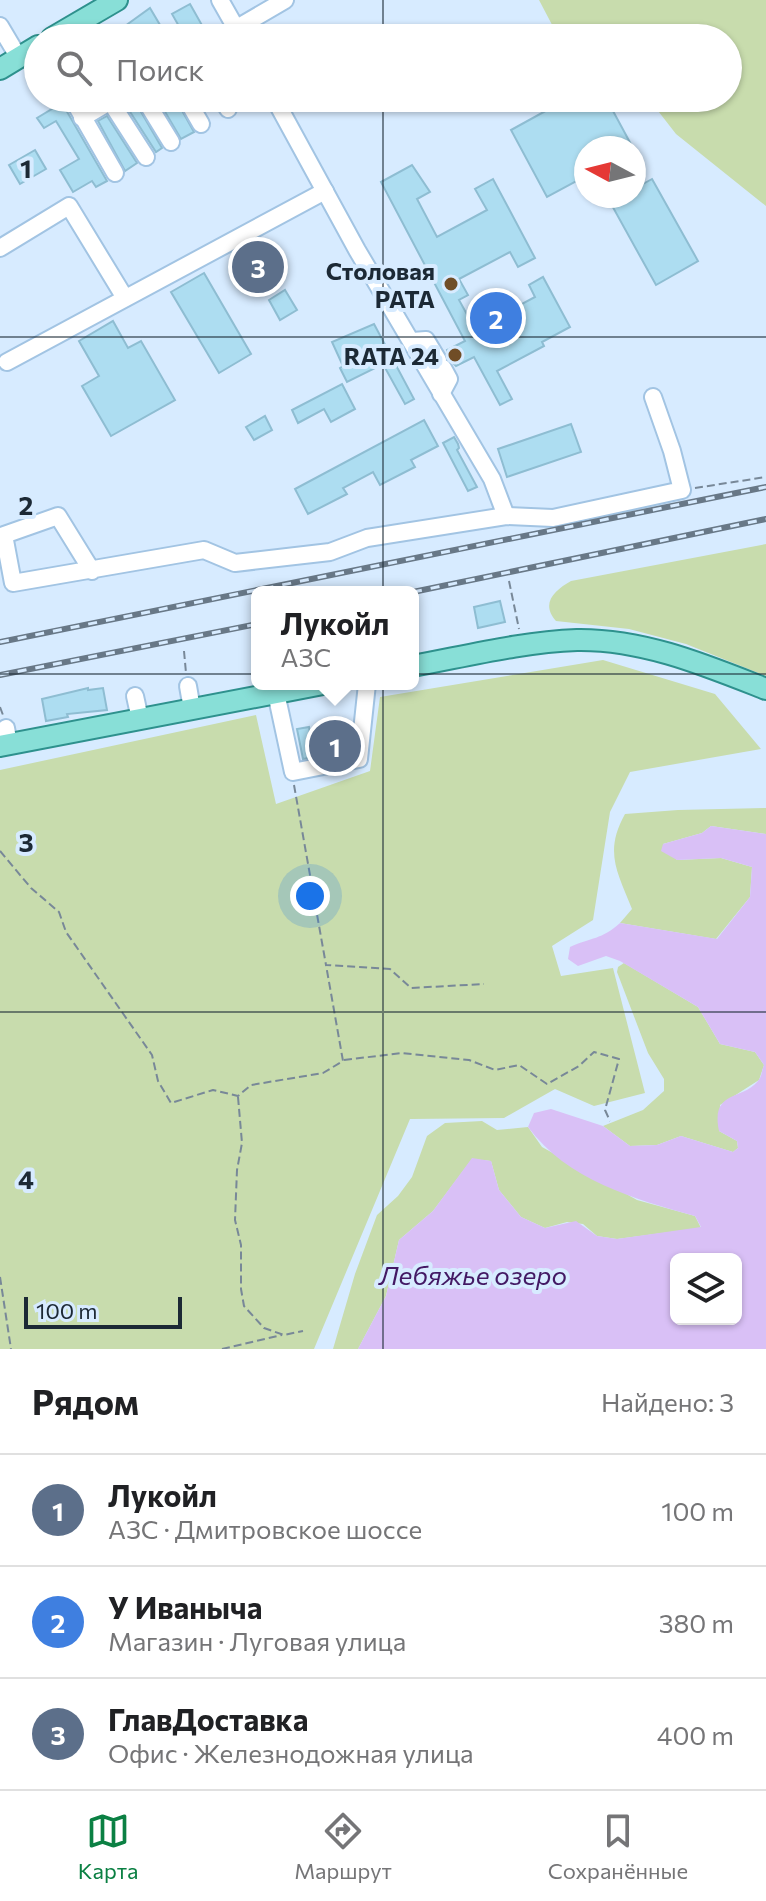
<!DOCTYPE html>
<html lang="ru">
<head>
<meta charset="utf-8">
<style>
  :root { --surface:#fff; --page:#f6f6f6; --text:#202124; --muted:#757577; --line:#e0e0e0; --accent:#0b8043 }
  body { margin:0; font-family:Commissioner,sans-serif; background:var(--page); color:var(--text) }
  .controls { position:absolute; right:24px; bottom:24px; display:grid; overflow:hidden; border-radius:12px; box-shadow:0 2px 6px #0004 }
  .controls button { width:72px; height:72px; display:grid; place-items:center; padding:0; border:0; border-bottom:2px solid var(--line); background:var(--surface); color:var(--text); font:40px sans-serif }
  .compass { position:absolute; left:574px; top:136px; width:72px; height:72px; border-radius:50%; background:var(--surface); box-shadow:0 2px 6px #0004; rotate:277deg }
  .scale { position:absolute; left:24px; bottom:20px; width:158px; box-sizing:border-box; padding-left:8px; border:4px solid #1c2935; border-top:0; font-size:22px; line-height:28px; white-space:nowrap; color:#1c2935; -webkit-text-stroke:6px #d7ebff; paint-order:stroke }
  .you { position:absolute; left:310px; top:896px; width:28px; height:28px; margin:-20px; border:6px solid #fff; border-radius:50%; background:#1a73e8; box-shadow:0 0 0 12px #1a73e833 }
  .badge { display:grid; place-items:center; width:52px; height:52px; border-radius:50%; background:var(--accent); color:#fff; font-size:26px; font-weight:700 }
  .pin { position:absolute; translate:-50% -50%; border:4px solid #fff; box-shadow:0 2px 8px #0006 }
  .popup { position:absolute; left:251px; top:586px; width:168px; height:104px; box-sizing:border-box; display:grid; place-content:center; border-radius:12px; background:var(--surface); filter:drop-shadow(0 2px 6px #0005); font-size:26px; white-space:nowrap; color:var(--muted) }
  .popup b { font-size:30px; color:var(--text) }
  .popup::after { content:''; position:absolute; left:50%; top:100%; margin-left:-16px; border:16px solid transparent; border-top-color:var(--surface) }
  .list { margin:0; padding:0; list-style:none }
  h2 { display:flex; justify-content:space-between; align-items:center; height:104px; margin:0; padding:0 32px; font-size:34px }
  h2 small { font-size:26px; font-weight:400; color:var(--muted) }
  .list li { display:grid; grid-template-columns:52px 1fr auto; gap:24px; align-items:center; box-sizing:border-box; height:112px; padding:0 32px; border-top:2px solid var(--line) }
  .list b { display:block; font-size:30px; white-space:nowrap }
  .list p { margin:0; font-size:26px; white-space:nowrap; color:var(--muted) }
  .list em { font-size:26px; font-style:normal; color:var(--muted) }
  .icon { flex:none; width:44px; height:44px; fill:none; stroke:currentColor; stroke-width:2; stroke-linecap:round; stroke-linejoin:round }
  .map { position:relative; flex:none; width:766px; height:1349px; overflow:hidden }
  .search { position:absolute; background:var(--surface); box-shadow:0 2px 6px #0004; left:24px; right:24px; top:24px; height:88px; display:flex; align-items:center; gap:20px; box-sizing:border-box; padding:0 28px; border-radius:44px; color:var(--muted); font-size:30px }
  .sheet { height:440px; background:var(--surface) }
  nav { display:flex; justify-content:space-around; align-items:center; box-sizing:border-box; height:112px; border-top:2px solid var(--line); background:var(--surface); font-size:22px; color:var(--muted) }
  nav a { display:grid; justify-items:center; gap:4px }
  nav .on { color:var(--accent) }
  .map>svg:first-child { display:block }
  .green { fill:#c8dcad }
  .water { fill:#d9c0f6; fill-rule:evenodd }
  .building { fill:#adddf1; stroke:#8ebdd2; stroke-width:2 }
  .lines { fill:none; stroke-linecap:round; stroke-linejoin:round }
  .minor-casing { stroke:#a2c4e3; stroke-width:20 }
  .major-casing { stroke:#2e918d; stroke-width:24 }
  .path { stroke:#788898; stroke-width:2; stroke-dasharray:8 4; stroke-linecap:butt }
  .minor { stroke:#fff; stroke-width:16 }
  .major { stroke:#88dfd7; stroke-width:20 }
  .rail-casing { stroke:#687887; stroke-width:6 }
  .rail { stroke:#d7ebff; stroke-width:3; stroke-dasharray:9; stroke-linecap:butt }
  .grid { fill:none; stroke:#1c2935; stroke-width:2; stroke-opacity:0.55 }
  .poi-dot { fill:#704d26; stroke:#d7ebff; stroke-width:3 }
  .labels { text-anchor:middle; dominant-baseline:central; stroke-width:8; stroke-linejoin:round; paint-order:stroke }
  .poi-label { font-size:24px; font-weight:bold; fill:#1c2935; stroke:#d7ebff; text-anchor:end }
  .water-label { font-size:26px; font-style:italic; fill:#431964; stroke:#d7ebff }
  .grid-label { font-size:26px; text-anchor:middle; font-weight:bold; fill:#1c2935; stroke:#d7ebff; stroke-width:8; stroke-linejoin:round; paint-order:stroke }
</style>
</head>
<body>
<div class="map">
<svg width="766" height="1349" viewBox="0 0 766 1349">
  <rect width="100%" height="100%" fill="#d7ebff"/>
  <!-- green -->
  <g class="green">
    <path d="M539 0H766V206L676 134 648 98H728V38H602L600 35 591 38H559Z"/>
    <path d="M766 544V676L686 644 629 629 556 621C540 603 555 590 571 581Z"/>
    <path d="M603 660 715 694 761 749 630 772 610 812 593 920 552 946 561 976 613 968 645 1093 594 1106 555 1089 504 1118 410 1119 314 1349H0V770L256 715 276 804 370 771 380 697Z"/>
    <path d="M766 808V834L711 826 702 833 663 844 677 860 721 858 752 867 750 897 716 939 620 923 632 909C617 871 604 852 625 814L678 810Z"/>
    <path d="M624 963 698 1007 720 1044 755 1052 764 1065 759 1080 720 1105 719 1131 737 1141 738 1148 733 1152 681 1136 657 1145 630 1146 603 1126 643 1110 664 1091V1079L648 1053 617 972 618 967Z"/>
    <path d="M482 1121 497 1130 528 1127 542 1147 637 1200 695 1216 701 1228 617 1239 597 1236 583 1224 567 1222 545 1228 521 1217 499 1190 491 1161 472 1159 433 1211 399 1240 386 1296 358 1349H333L355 1274 377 1215 398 1196 412 1177 427 1136 445 1123Z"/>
  </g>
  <!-- water -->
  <path class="water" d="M711 826 766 834V1349H358L386 1296 399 1240 433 1211 472 1158 491 1161 499 1190 521 1217 545 1228 576 1221 597 1236 617 1239 701 1227 695 1216C634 1199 567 1180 528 1127L534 1113 551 1109 603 1126 630 1146 657 1145 681 1136 733 1152 738 1148 737 1141 719 1131C710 1088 745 1102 760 1078 762 1074 762 1069 764 1065L755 1052 720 1044 698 1007 620 961 606 956 578 966 568 959 570 947C592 937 601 940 620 923L717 939 750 897 752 867 721 858 677 860 661 851 663 844 702 833ZM676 1259H736V1319H676Z"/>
  <!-- building -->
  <g class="building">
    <path d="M190 4 203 27 185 37 172 14Z"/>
    <path d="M150 8 160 25 137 38H131L125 26Z"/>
    <path d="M127 98H133L162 148 156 152 125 104Z"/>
    <path d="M157 98H175L194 132 181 139Z"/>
    <path d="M569 98H606L633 148H586V176L547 197 511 130Z"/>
    <path d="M62 103 107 181 96 187 92 181 73 192 60 170 79 159 56 121 44 128 37 118Z"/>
    <path d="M107 116 137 163 125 171 98 121Z"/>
    <path d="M35 150 46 169 20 184 9 165Z"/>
    <path d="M412 165 430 192 417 199 437 237 487 210 475 189 493 179 535 258 518 267 510 252 459 279 468 295 459 300 475 329 535 297 529 285 543 277 570 327 542 342 544 346 497 371 512 399 500 405 474 357 456 366 449 359 447 350 465 341 381 182Z"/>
    <path d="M652 179 698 261 656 285 610 202 621 196H634V189Z"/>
    <path d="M260 244 273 269 256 279 243 253Z"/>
    <path d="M204 273 251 354 219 373 171 292Z"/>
    <path d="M285 290 297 310 280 320 269 300Z"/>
    <path d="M113 321 128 348 141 341 175 400 111 436 82 386 99 376 79 341Z"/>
    <path d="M374 324 414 399 405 404 383 364 347 382 340 368 343 366 332 342Z"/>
    <path d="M342 384 355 409 331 422 324 409 298 423 292 410Z"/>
    <path d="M265 416 272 430 254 440 246 427Z"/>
    <path d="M424 420 438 446 411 460 415 467 380 485 373 472 343 488 347 494 308 514 295 489Z"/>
    <path d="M571 424 581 452 507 477 498 449Z"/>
    <path d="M454 437 458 444 459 448 457 450 477 487 468 491 443 443Z"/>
    <path d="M500 601 505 622 478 628 474 607Z"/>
    <path d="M88 688V690L103 688 107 710 67 714 68 717 46 721 42 699Z"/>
    <path d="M348 722 349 748 332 751 328 725Z"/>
    <path d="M309 727 314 757 303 759 297 729Z"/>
  </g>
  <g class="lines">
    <!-- minor casing -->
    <g class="minor-casing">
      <g id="minor">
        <path d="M220 0 241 37"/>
        <path d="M0 26 19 58"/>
        <path d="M220 38 285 0"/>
        <path d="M72 98 115 173"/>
        <path d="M144 98 171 142"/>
        <path d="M186 98 201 124"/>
        <path d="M222 98 228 109"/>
        <path d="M274 98 357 250 492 479 506 516"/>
        <path d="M110 101 146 157"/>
        <path d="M82 118 116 98"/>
        <path d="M0 248 69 206 125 298"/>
        <path d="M412 341 426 340 438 360"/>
        <path d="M7 362 325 191"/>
        <path d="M441 394 449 379 443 368"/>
        <path d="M92 571 58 516 4 535 13 583 204 550 235 563 330 552 367 538 506 516 553 518 682 490 672 451 653 397"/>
        <path d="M188 686 192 709"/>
        <path d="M276 693 293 772 359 759 367 684"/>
        <path d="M135 696 140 719"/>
        <path d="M6 728 9 744"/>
      </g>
    </g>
    <!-- major casing -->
    <g class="major-casing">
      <g id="major">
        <path d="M52 38 117 0"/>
        <path d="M0 69 38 46"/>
        <path d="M413 666C467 656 522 642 577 640 643 639 705 665 766 689"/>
        <path d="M0 746 323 684"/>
      </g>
    </g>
    <!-- path -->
    <g class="path">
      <path d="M695 488 766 477"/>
      <path d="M509 581 519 629"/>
      <path d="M184 651 186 673"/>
      <path d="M0 707 3 715"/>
      <path d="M294 785 326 965 390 969 411 988 484 984"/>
      <path d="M0 851 31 888 59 912 66 932 152 1055 158 1081 171 1103 213 1090 238 1096 251 1085 323 1073 343 1061 326 965"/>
      <path d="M344 1060 402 1053 469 1060 495 1070 519 1065 547 1084 579 1066 594 1052 619 1059 605 1110 610 1121"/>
      <path d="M238 1097 242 1143 237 1170 235 1220 241 1245V1289L244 1306 264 1328 284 1335 303 1331"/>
      <path d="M0 1277 11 1349"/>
      <path d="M222 1349 282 1335"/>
    </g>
    <!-- minor -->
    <use href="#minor" class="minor"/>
    <!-- major -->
    <use href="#major" class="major"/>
    <!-- rail casing -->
    <g class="rail-casing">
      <g id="rail">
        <path d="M413 592 766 519"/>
        <path d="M0 642 766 487"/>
        <path d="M0 675 257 624"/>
      </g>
    </g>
    <!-- rail -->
    <use href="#rail" class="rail"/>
  </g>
  <!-- grid -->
  <path class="grid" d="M383 0V38M383 98V1349M0 337H766M0 674H766M0 1012H766"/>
  <!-- markers -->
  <g class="poi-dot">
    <circle cx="451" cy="284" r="8"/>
    <circle cx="455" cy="355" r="8"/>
  </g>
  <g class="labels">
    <!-- poi labels -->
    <g class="poi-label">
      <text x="435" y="270">Столовая<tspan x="435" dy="28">РАТА</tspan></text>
      <text x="439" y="355">RATA 24</text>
    </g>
    <!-- water labels -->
    <g class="water-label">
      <text x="473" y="1274">Лебяжье озеро</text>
    </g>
  </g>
  <g class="grid-label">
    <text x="26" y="178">1</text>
    <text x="26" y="515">2</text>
    <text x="26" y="852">3</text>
    <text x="26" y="1189">4</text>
  </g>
</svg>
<div class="controls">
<button><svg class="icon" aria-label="layers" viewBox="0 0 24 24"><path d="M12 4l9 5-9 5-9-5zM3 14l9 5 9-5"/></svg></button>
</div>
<svg class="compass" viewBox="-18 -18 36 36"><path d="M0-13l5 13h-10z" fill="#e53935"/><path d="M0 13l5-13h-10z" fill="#757577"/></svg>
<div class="scale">100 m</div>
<div class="you"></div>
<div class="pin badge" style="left:335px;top:746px;background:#5c6f8a">1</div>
<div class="popup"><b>Лукойл</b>АЗС</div>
<div class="pin badge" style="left:496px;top:318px;background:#3f7fe0">2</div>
<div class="pin badge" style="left:258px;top:267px;background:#5c6f8a">3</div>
<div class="search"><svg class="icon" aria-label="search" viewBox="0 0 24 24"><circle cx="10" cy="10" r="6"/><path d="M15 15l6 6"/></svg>Поиск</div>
</div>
<section class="sheet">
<h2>Рядом<small>Найдено: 3</small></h2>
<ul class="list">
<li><span class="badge" style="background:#5c6f8a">1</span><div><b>Лукойл</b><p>АЗС · Дмитровское шоссе</p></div><em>100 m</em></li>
<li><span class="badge" style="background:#3f7fe0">2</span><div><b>У Иваныча</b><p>Магазин · Луговая улица</p></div><em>380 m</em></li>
<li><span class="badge" style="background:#5c6f8a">3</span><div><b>ГлавДоставка</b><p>Офис · Железнодожная улица</p></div><em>400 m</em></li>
</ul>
</section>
<nav>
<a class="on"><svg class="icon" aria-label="map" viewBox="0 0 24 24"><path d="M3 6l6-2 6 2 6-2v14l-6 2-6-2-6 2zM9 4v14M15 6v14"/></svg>Карта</a>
<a><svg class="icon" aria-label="directions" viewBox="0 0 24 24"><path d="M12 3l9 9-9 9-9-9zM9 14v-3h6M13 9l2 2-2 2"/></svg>Маршрут</a>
<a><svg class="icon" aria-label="saved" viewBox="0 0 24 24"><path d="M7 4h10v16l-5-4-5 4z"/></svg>Сохранённые</a>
</nav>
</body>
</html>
